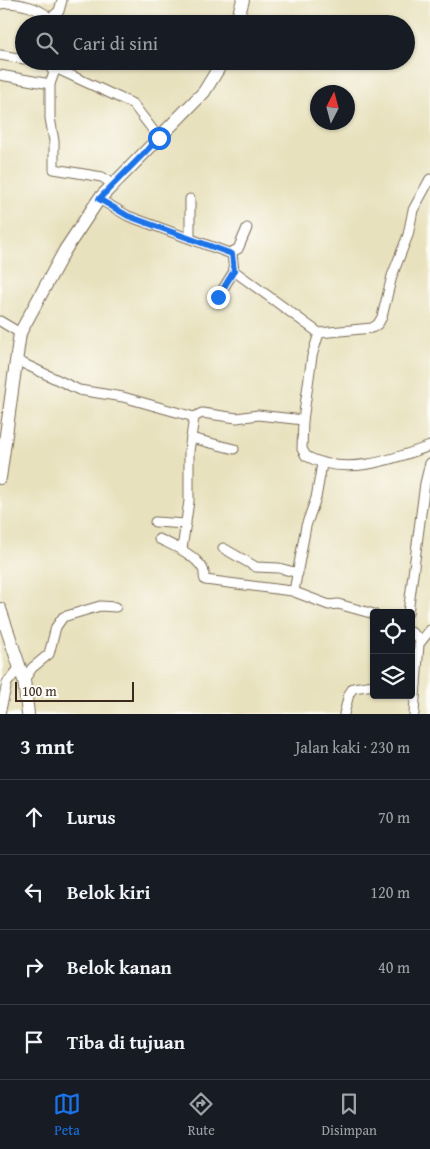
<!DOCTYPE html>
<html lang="id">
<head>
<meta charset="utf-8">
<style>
  :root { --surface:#171b24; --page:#20242c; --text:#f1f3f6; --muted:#9ea1a6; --line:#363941; --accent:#1a73e8 }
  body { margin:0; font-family:"Gentium Book Plus",serif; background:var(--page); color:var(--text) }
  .controls { position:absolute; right:15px; bottom:15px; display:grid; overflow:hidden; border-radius:5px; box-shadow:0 1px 4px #0004 }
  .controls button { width:45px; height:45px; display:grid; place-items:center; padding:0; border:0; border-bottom:1px solid var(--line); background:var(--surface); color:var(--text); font:25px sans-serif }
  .compass { position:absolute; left:310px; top:85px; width:45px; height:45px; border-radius:50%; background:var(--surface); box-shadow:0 1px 4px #0004; rotate:6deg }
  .scale { position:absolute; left:15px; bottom:12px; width:119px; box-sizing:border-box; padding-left:5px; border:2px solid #3b2a1e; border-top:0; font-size:14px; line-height:18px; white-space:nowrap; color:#3b2a1e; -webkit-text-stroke:4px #fdfcf7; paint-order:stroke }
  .stop { position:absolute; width:15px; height:15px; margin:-11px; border:4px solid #1a73e8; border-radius:50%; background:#fff }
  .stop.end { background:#1a73e8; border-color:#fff; box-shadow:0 1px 5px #0008 }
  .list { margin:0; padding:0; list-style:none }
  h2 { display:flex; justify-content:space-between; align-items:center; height:65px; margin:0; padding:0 20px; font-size:21px }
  h2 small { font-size:16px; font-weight:400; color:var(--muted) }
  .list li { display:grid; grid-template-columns:32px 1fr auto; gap:15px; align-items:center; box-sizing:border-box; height:75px; padding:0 20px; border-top:1px solid var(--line) }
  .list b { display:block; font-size:19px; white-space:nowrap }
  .list em { font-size:16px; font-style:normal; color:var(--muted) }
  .icon { flex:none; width:28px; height:28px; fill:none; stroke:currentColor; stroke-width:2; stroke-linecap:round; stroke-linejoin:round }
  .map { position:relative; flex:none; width:430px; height:714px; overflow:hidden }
  .search { position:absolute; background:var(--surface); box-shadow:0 1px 4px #0004; left:15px; right:15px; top:15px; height:55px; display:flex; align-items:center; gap:12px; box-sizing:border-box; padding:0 18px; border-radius:28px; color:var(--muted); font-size:19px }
  .sheet { height:365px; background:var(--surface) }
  nav { display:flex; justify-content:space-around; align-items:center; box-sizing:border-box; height:70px; border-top:1px solid var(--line); background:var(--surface); font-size:14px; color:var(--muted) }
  nav a { display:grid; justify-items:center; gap:2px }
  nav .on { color:var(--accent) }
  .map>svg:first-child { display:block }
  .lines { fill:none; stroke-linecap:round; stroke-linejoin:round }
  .street-casing { stroke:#786a56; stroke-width:11 }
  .secondary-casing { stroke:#786a56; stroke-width:14 }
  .street { stroke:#fff; stroke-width:9 }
  .secondary { stroke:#fff; stroke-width:12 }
  .route { stroke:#1a73e8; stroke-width:6 }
</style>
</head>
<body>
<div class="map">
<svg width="430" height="714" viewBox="0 0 430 714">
  <rect width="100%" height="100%" fill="#fdfcf7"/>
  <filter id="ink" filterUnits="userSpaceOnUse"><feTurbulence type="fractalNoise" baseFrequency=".02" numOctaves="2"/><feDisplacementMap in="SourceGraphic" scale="10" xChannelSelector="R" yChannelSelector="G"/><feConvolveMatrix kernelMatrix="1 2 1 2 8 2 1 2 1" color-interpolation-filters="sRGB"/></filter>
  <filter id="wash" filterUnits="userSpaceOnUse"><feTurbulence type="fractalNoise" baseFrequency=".0096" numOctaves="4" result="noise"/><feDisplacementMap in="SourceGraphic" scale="20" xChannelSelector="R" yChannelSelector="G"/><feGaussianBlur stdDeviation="1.12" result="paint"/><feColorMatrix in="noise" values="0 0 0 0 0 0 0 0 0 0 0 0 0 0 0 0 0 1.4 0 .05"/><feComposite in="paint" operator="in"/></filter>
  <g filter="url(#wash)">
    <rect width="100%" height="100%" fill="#e8e1bd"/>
  </g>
  <g filter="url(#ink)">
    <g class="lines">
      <!-- street casing -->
      <g class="street-casing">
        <g id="street">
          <path d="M0 4C14 1 48 8 52 24"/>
          <path d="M51 18 59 11 62 0"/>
          <path d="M0 55 24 59"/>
          <path d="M32 61H47"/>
          <path d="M47 61 53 67 133 104 159 138"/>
          <path d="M0 75 50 84 54 73 49 65"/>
          <path d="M50 84V118L54 141V169L102 177 112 184"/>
          <path d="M99 199 128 216 229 253 238 249 247 228"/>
          <path d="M190 238V199"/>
          <path d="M234 271 319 333"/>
          <path d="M218 297 234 271 232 254"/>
          <path d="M0 321 20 333"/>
          <path d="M16 360 79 390 123 397 194 417"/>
          <path d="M303 420 312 356 319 333 372 328 378 324 382 317 392 276 408 235 413 210 430 179"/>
          <path d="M191 438 194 417 202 413 237 418 258 415 303 420 302 449 306 456C345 477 391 460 430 446"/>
          <path d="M155 522 186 524"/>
          <path d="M159 539C174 546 194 554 203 569 205 572 203 577 205 580L292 591 329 605 338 604 374 614"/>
          <path d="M223 548 256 567 279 568 298 573"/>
          <path d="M182 549 189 501V451L191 438 234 449"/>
          <path d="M294 591 306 526 316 498 322 464"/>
          <path d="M408 613 425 483 430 463"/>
          <path d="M411 632 421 640"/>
          <path d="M24 680 32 668 49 654 56 627 63 617 100 606 116 607"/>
          <path d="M411 684H416L419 644 430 630"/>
          <path d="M0 714 7 683 20 667"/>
          <path d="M344 714 349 694 353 688 374 685"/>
          <path d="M414 714 416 684"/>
        </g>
      </g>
      <!-- secondary casing -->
      <g class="secondary-casing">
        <g id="secondary">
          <path d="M236 24 243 0"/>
          <path d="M0 478 20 333 65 250 99 199 204 92 223 61"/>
          <path d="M0 609 24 680 28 714"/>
        </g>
      </g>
      <!-- street -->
      <use href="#street" class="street"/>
      <!-- secondary -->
      <use href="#secondary" class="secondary"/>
    </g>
  </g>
  <g class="lines" filter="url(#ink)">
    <!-- route -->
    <path class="route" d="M159 138 99 199 128 216 232 254 234 271 218 297"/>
  </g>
</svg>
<div class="controls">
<button><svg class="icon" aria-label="locate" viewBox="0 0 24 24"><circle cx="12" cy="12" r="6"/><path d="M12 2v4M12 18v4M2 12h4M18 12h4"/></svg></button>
<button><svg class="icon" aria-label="layers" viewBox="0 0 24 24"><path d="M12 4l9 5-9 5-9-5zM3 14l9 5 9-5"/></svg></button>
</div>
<svg class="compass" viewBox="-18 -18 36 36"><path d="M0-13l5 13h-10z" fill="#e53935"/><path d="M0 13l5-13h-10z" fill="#9ea1a6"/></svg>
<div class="scale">100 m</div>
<div class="stop" style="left:159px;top:138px"></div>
<div class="stop end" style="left:218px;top:297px"></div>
<div class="search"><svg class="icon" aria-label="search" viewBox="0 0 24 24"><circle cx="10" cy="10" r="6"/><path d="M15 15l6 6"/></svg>Cari di sini</div>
</div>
<section class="sheet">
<h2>3 mnt<small>Jalan kaki · 230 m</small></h2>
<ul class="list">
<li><svg class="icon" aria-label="ahead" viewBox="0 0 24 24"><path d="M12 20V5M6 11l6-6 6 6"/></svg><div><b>Lurus</b></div><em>70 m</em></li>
<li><svg class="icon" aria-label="left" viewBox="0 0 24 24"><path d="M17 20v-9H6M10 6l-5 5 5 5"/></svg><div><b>Belok kiri</b></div><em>120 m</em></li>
<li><svg class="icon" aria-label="right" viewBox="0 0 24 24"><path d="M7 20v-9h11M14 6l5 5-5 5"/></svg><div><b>Belok kanan</b></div><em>40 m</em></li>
<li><svg class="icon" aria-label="arrive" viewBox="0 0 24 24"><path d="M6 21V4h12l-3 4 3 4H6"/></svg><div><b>Tiba di tujuan</b></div></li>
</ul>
</section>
<nav>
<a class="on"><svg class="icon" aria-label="map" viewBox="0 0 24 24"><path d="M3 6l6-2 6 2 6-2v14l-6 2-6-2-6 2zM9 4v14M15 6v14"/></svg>Peta</a>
<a><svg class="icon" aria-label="directions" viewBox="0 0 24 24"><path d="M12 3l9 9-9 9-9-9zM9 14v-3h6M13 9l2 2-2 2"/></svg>Rute</a>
<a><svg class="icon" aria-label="saved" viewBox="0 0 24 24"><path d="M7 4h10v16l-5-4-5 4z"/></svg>Disimpan</a>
</nav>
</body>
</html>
